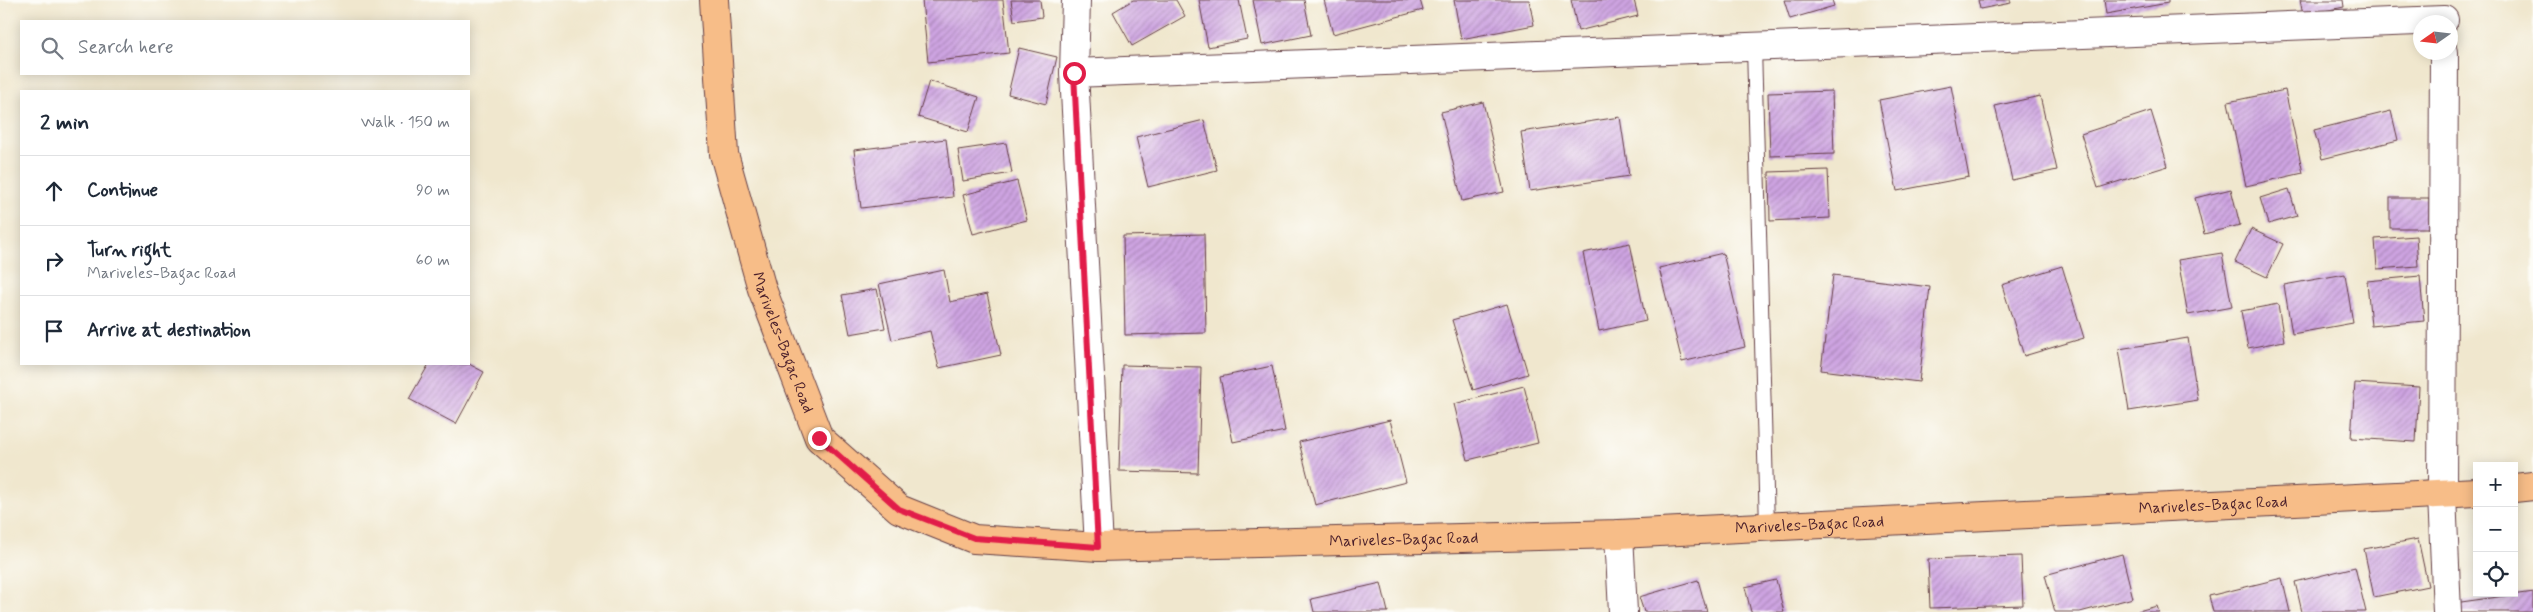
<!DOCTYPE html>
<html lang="en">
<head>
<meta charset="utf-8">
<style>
  :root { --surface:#fff; --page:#f2f2f3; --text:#1f2937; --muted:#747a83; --line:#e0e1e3 }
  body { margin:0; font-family:Mynerve,sans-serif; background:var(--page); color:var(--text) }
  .controls { position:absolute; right:15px; bottom:15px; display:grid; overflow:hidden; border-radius:0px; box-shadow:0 2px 12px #0003 }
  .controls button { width:45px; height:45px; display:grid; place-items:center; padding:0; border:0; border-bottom:1px solid var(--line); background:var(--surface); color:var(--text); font:25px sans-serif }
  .compass { position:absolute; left:2413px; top:15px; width:45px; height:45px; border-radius:50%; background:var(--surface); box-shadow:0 2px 12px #0003; rotate:256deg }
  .stop { position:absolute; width:15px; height:15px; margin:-11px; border:4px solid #e11d48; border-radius:50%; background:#fff }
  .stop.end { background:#e11d48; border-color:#fff; box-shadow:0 1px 5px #0008 }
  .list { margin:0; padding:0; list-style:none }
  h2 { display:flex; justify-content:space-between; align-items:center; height:65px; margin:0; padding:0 20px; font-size:21px }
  h2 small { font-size:16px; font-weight:400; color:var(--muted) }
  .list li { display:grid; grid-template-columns:32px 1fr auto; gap:15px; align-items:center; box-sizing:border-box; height:70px; padding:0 20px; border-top:1px solid var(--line) }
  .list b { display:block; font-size:19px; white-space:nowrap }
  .list p { margin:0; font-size:16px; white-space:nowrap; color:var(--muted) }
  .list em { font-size:16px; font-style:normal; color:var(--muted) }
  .icon { flex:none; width:28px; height:28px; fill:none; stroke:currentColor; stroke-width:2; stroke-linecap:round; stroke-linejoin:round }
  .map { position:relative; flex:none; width:2533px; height:612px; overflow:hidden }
  .search { position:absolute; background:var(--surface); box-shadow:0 2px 12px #0003; left:20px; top:20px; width:450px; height:55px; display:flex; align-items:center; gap:12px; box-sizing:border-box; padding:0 18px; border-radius:0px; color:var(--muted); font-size:19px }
  .panel { position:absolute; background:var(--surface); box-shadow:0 2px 12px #0003; left:20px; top:90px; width:450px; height:275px; border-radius:0px }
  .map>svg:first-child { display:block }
  .building { fill:url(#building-hatch) }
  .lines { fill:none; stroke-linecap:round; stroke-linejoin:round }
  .lane-casing { stroke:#633d43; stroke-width:16 }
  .street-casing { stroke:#633d43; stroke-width:30 }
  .primary-casing { stroke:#633d43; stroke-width:30 }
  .lane { stroke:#fff; stroke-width:14 }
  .street { stroke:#fff; stroke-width:28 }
  .primary { stroke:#f7bd88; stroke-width:28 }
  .route { stroke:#e11d48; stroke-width:6 }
  .labels { text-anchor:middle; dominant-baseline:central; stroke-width:4; stroke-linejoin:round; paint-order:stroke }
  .street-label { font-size:16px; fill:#4a1f2b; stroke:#fdfcf7 }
</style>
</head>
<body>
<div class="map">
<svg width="2533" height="612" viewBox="0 0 2533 612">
  <defs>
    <pattern id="building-hatch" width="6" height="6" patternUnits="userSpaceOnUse" patternTransform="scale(1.25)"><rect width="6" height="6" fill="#cea4e2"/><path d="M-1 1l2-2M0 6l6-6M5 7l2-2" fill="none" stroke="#a985b7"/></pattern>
  </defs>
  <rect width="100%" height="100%" fill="#fdfcf7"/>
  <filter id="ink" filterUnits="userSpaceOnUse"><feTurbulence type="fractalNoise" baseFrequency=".02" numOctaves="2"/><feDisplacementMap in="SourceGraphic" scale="10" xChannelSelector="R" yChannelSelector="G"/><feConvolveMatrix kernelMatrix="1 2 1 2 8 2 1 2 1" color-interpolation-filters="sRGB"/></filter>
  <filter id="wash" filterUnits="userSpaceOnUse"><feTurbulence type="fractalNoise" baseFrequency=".0096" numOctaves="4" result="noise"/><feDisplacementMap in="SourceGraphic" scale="20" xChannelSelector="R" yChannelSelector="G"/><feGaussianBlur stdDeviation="1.12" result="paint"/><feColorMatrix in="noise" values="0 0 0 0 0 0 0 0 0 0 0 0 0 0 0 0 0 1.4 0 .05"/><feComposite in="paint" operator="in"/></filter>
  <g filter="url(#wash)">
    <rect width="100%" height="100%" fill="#f0e7ce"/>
    <g id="blocks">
      <!-- building -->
      <g class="building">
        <path d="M922 0H1003L1009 53 928 62Z"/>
        <path d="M1011 0H1040L1042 17 1014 21Z"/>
        <path d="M1133 0H1176L1185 16 1132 46 1113 12Z"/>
        <path d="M1199 0H1239L1247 39 1208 47Z"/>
        <path d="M1253 0H1304L1311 35 1262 45Z"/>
        <path d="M1324 0H1420L1423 10 1333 34Z"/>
        <path d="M1454 0H1529L1534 25 1461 39Z"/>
        <path d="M1571 0H1634L1638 16 1578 31Z"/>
        <path d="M1784 0H1832L1834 6 1790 19Z"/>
        <path d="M1978 0H2010L2011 3 1980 9Z"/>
        <path d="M2104 0H2168V3L2106 14Z"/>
        <path d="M2300 0H2343L2344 7 2303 15Z"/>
        <path d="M1019 48 1057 57 1046 104 1008 94Z"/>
        <path d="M929 81 979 97 968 132 918 117Z"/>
        <path d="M1951 86 1969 177 1897 191 1879 100Z"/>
        <path d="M2285 90 2303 173 2246 186 2228 102Z"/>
        <path d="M1832 91 1834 154 1770 156 1768 93Z"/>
        <path d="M2040 96 2057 170 2012 180 1995 106Z"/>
        <path d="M1483 102 1504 192 1462 201 1441 112Z"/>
        <path d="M2151 111 2168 166 2098 188 2081 134Z"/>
        <path d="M2391 111 2398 140 2322 159 2314 130Z"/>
        <path d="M1620 117 1629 176 1530 191 1521 132Z"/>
        <path d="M1204 120 1217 170 1148 187 1136 137Z"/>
        <path d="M946 139 953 197 861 208 854 150Z"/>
        <path d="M1006 143 1012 173 963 181 958 150Z"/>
        <path d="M1828 170 1830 218 1770 221 1769 172Z"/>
        <path d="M1017 181 1027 220 973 234 963 195Z"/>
        <path d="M2231 189 2240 225 2204 234 2195 198Z"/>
        <path d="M2289 189 2297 216 2268 224 2260 198Z"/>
        <rect x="2390" y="198" width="39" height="30"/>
        <path d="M2251 229 2283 244 2267 277 2235 262Z"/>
        <path d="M1204 234 1206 333 1125 335 1123 236Z"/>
        <path d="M2416 236 2418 266 2377 269 2375 239Z"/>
        <path d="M1630 243 1646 321 1599 331 1583 253Z"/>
        <path d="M1723 253 1745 347 1682 362 1659 268Z"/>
        <path d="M2222 253 2232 307 2188 315 2178 260Z"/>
        <path d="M2062 266 2084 338 2024 356 2002 285Z"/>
        <path d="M944 270 950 302 987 294 1001 355 939 368 930 331 892 340 879 284Z"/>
        <path d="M2345 274 2353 323 2292 334 2284 285Z"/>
        <path d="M1833 275 1930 287 1919 382 1821 370Z"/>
        <path d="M2420 276 2424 321 2371 326 2367 281Z"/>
        <path d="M877 289 885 328 850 334 842 295Z"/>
        <path d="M1507 304 1528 374 1473 390 1452 320Z"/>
        <path d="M2278 304 2284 341 2248 348 2241 311Z"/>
        <path d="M2188 338 2198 400 2129 411 2119 349Z"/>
        <path d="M429 364H469L484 372 456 424 409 399Z"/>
        <path d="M1122 365 1201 367 1198 473 1119 471Z"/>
        <path d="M1272 366 1285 431 1233 442 1220 377Z"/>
        <path d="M2355 383 2419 387 2416 442 2351 438Z"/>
        <path d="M1524 386 1538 443 1468 460 1454 404Z"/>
        <path d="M1390 420 1406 482 1315 505 1299 442Z"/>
        <path d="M2418 539 2428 586 2374 597 2364 549Z"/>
        <path d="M2122 554 2133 598 2080 612H2055L2045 575Z"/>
        <path d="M2021 556 2023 605 1930 608 1928 559Z"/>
        <path d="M2355 567 2366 612H2302L2295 582Z"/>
        <path d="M2282 578 2290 612H2213L2209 596Z"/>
        <path d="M1698 580 1707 612H1644L1639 597Z"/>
        <path d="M1776 580 1784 612H1751L1745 587Z"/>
        <path d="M1381 583 1388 612H1314L1311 599Z"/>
        <path d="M2533 592V612H2455L2454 603Z"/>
        <path d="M2157 606 2159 612H2138V611Z"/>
      </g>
    </g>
  </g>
  <g filter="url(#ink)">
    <use href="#blocks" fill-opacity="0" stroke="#633d43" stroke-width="1"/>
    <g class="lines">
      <!-- lane casing -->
      <g class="lane-casing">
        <path id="lane" d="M1754 47 1767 527"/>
      </g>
      <!-- street casing -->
      <g class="street-casing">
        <g id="street">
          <path d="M1076 0 1074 73 1099 547"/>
          <path d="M2444 52 2442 495 2447 612"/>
          <path d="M1074 73 2444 20"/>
          <path d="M1619 534 1623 612"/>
        </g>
      </g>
      <!-- primary casing -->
      <g class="primary-casing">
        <g id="primary">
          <path id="s1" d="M714 0 724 154 762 289 819 438 899 509 974 539 1099 547 1619 534 2477 492"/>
          <path d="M2514 488 2533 486"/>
        </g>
      </g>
      <!-- lane -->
      <use href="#lane" class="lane"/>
      <!-- street -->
      <use href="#street" class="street"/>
      <!-- primary -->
      <use href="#primary" class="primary"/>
    </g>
  </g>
  <g class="lines" filter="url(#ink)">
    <!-- route -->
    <path class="route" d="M819 438 899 509 974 538 1098 547 1074 73"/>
  </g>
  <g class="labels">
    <!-- street labels -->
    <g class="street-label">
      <text stroke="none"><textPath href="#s1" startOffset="352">Mariveles-Bagac Road</textPath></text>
      <text stroke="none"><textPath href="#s1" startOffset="1882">Mariveles-Bagac Road</textPath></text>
      <text stroke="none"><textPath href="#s1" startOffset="1478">Mariveles-Bagac Road</textPath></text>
      <text stroke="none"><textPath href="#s1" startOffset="1072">Mariveles-Bagac Road</textPath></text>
    </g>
  </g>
</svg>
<div class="controls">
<button>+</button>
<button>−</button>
<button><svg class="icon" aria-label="locate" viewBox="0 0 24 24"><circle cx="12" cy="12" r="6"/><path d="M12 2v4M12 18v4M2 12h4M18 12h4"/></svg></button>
</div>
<svg class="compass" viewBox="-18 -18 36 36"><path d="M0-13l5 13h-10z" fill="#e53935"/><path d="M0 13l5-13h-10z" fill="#747a83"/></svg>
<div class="stop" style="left:1074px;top:73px"></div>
<div class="stop end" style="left:819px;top:438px"></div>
<div class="search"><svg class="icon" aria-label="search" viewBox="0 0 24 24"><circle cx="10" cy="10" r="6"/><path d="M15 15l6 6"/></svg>Search here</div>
<section class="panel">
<h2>2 min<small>Walk · 150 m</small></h2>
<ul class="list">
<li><svg class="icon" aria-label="ahead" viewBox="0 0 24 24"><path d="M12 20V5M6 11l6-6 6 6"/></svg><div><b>Continue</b></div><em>90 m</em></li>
<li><svg class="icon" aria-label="right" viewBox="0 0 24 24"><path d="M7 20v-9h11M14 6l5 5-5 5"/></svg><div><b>Turn right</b><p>Mariveles-Bagac Road</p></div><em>60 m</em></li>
<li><svg class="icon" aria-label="arrive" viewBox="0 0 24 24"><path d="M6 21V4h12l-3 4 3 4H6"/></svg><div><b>Arrive at destination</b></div></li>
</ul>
</section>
</div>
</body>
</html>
